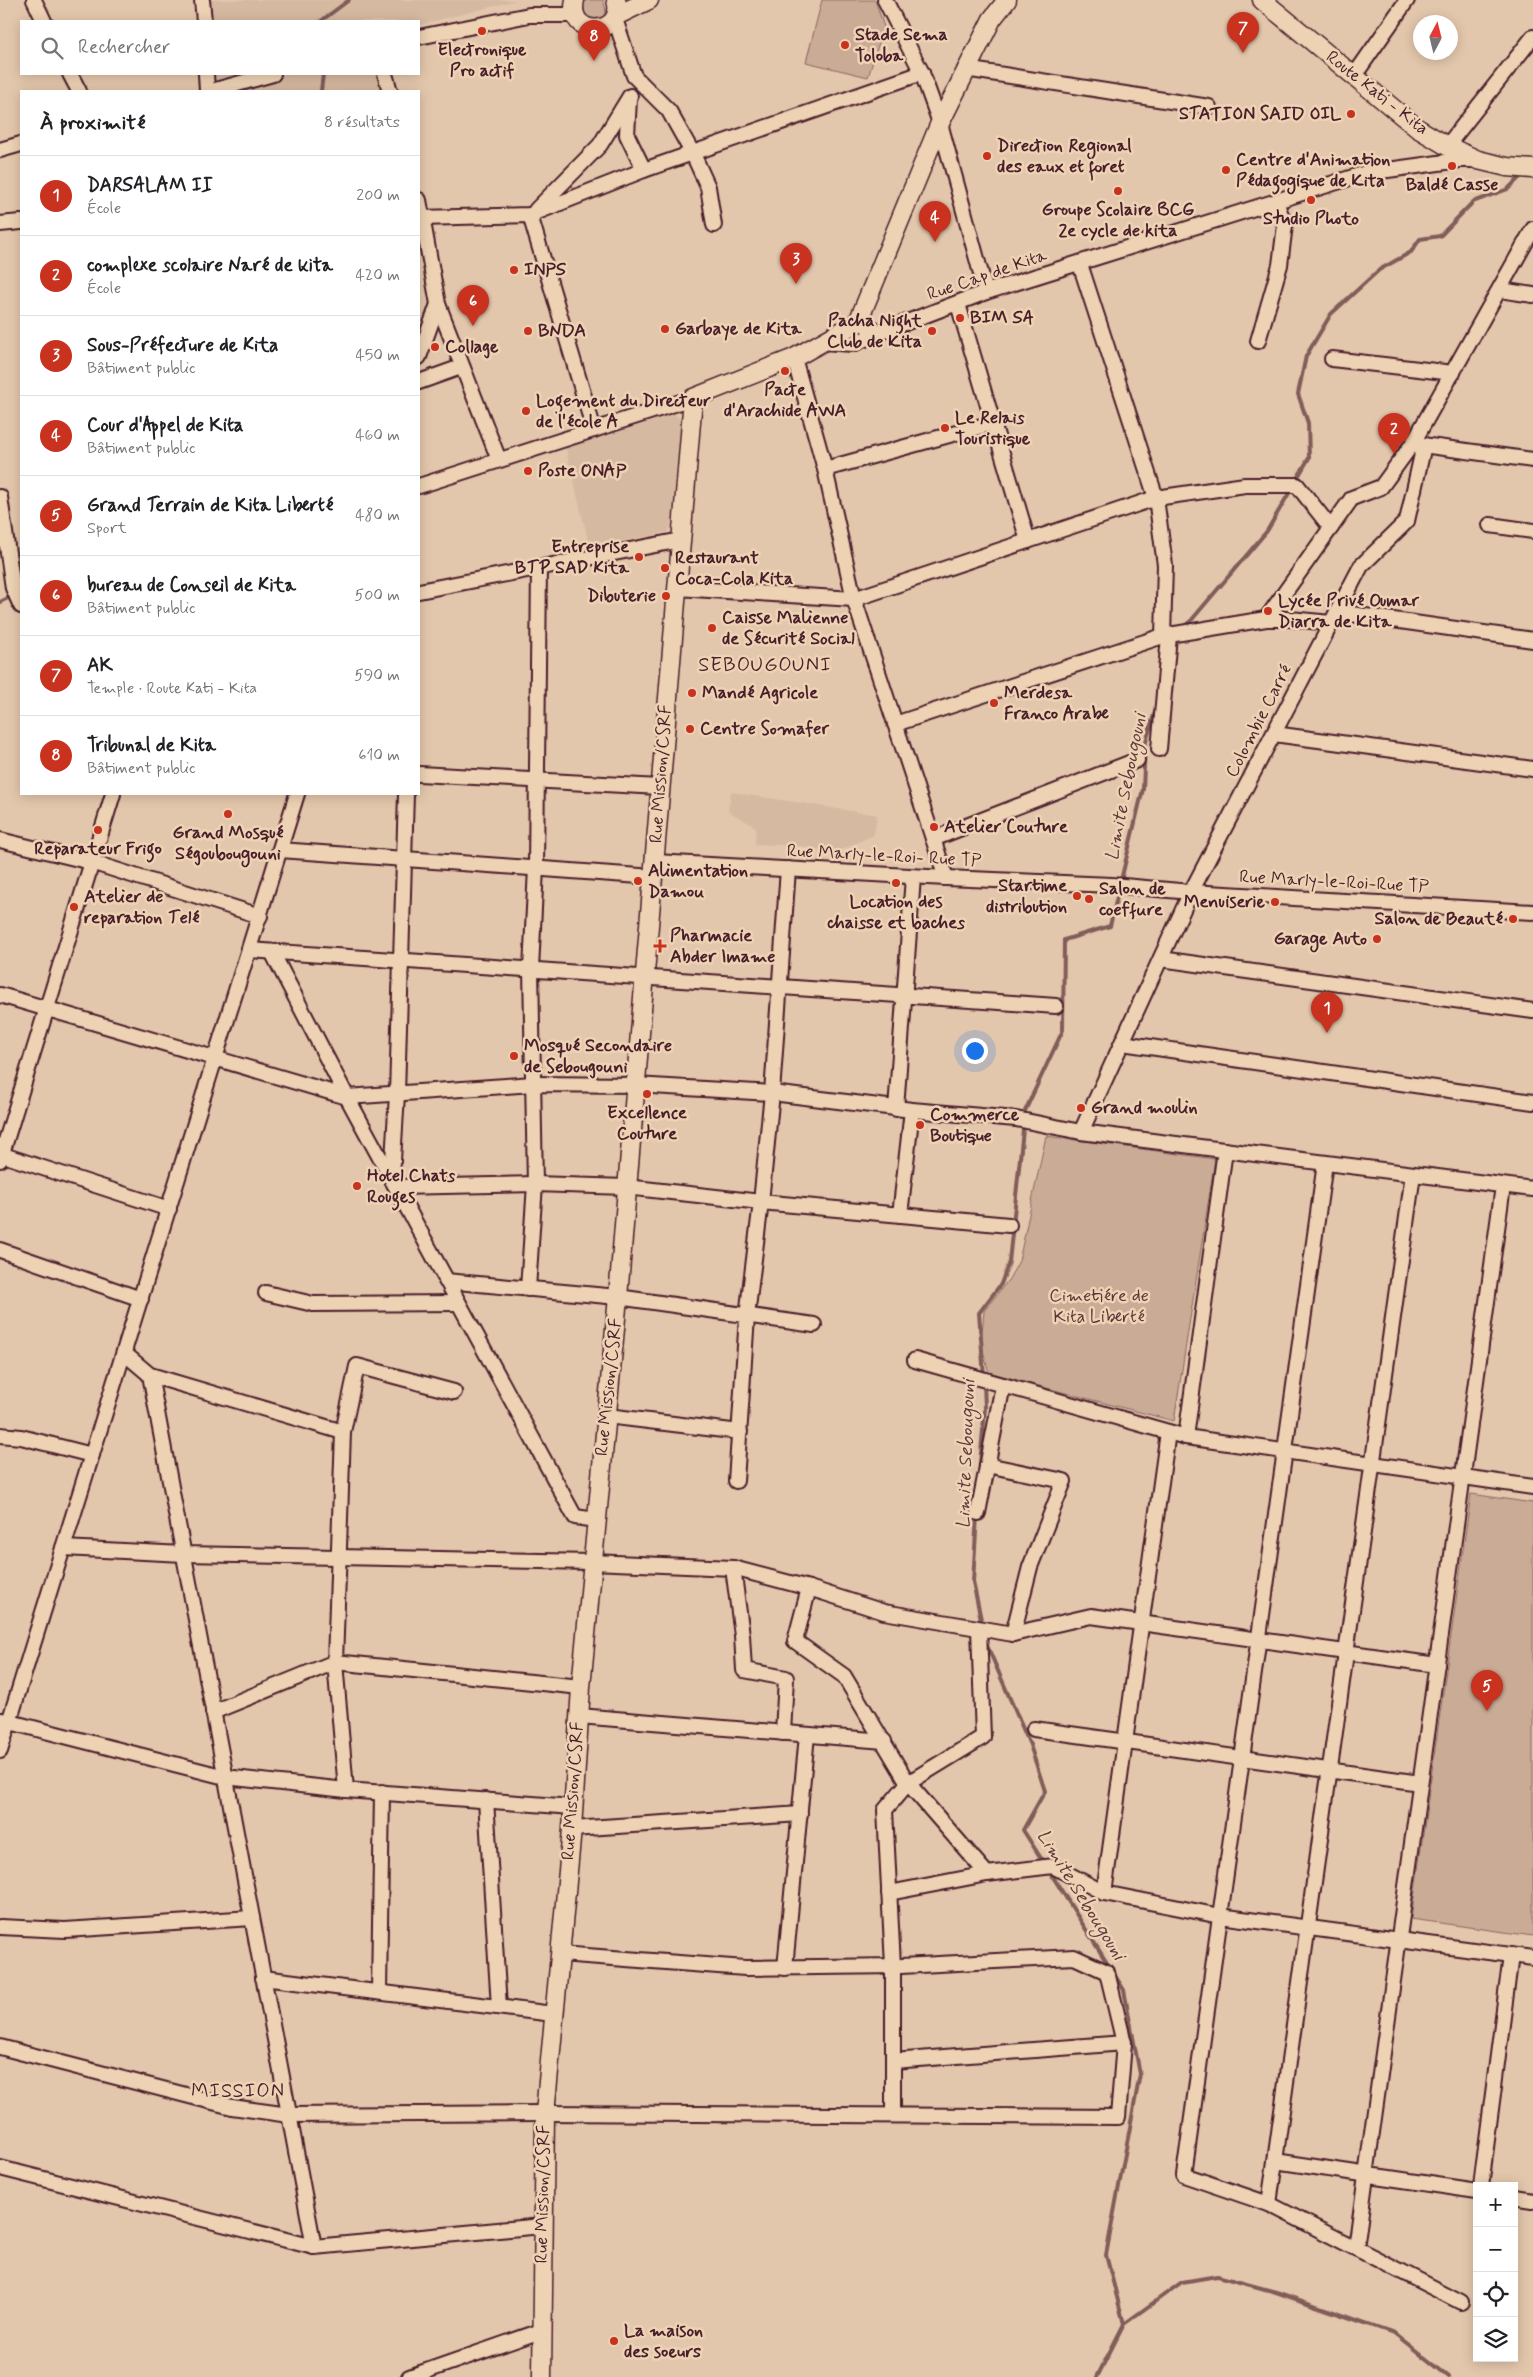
<!DOCTYPE html>
<html lang="fr">
<head>
<meta charset="utf-8">
<style>
  :root { --surface:#fff; --page:#f2f2f2; --text:#202124; --muted:#757577; --line:#e0e0e0; --accent:#c8321e }
  body { margin:0; font-family:Mynerve,sans-serif; background:var(--page); color:var(--text) }
  .controls { position:absolute; right:15px; bottom:15px; display:grid; overflow:hidden; border-radius:0px; box-shadow:0 2px 12px #0003 }
  .controls button { width:45px; height:45px; display:grid; place-items:center; padding:0; border:0; border-bottom:1px solid var(--line); background:var(--surface); color:var(--text); font:25px sans-serif }
  .compass { position:absolute; left:1413px; top:15px; width:45px; height:45px; border-radius:50%; background:var(--surface); box-shadow:0 2px 12px #0003; rotate:7deg }
  .you { position:absolute; left:974px; top:1050px; width:18px; height:18px; margin:-12px; border:4px solid #fff; border-radius:50%; background:#1a73e8; box-shadow:0 0 0 8px #1a73e833 }
  .badge { display:grid; place-items:center; width:32px; height:32px; border-radius:50%; background:var(--accent); color:#fff; font-size:16px; font-weight:700 }
  .pin { position:absolute; translate:-50% -41px; filter:drop-shadow(0 1px 2px #0008) }
  .pin::after { content:''; position:absolute; top:26px; width:18px; height:15px; background:inherit; clip-path:polygon(0 0,100% 0,50% 100%) }
  .list { margin:0; padding:0; list-style:none }
  h2 { display:flex; justify-content:space-between; align-items:center; height:65px; margin:0; padding:0 20px; font-size:21px }
  h2 small { font-size:16px; font-weight:400; color:var(--muted) }
  .list li { display:grid; grid-template-columns:32px 1fr auto; gap:15px; align-items:center; box-sizing:border-box; height:80px; padding:0 20px; border-top:1px solid var(--line) }
  .list b { display:block; font-size:19px; white-space:nowrap }
  .list p { margin:0; font-size:16px; white-space:nowrap; color:var(--muted) }
  .list em { font-size:16px; font-style:normal; color:var(--muted) }
  .icon { flex:none; width:28px; height:28px; fill:none; stroke:currentColor; stroke-width:2; stroke-linecap:round; stroke-linejoin:round }
  .map { position:relative; flex:none; width:1533px; height:2377px; overflow:hidden }
  .search { position:absolute; background:var(--surface); box-shadow:0 2px 12px #0003; left:20px; top:20px; width:400px; height:55px; display:flex; align-items:center; gap:12px; box-sizing:border-box; padding:0 18px; border-radius:0px; color:var(--muted); font-size:19px }
  .panel { position:absolute; background:var(--surface); box-shadow:0 2px 12px #0003; left:20px; top:90px; width:400px; height:705px; border-radius:0px }
  .map>svg:first-child { display:block }
  .built { fill:#d6b9a1 }
  .green { fill:#caab96; stroke:#8a6560 }
  .lines { fill:none; stroke-linecap:round; stroke-linejoin:round }
  .stream { stroke:#815c59; stroke-width:4 }
  .minor-casing { stroke:#4a1f2b; stroke-width:18 }
  .major-casing { stroke:#4a1f2b; stroke-width:21 }
  .minor { stroke:#edd2b4; stroke-width:14 }
  .major { stroke:#edd2b4; stroke-width:18 }
  .poi-dot { fill:#c8321e; stroke:#edd2b4; stroke-width:2 }
  .labels { text-anchor:middle; dominant-baseline:central; stroke-width:5; stroke-linejoin:round; paint-order:stroke }
  .poi-label { font-size:18px; font-weight:bold; fill:#4a1f2b; stroke:#edd2b4; text-anchor:start }
  .street-label { font-size:18px; fill:#4a1f2b; stroke:#edd2b4 }
  .park-label { font-size:18px; fill:#5d343b; stroke:#edd2b4 }
  .water-label { font-size:19px; font-style:italic; fill:#61383e; stroke:#edd2b4 }
  .quarter-label { font-size:20px; letter-spacing:1px; fill:#4a1f2b; stroke:#edd2b4 }
</style>
</head>
<body>
<div class="map">
<svg width="1533" height="2377" viewBox="0 0 1533 2377">
  <rect width="100%" height="100%" fill="#e3c7ac"/>
  <filter id="ink" filterUnits="userSpaceOnUse"><feTurbulence type="fractalNoise" baseFrequency=".02" numOctaves="2"/><feDisplacementMap in="SourceGraphic" scale="10" xChannelSelector="R" yChannelSelector="G"/><feConvolveMatrix kernelMatrix="1 2 1 2 8 2 1 2 1" color-interpolation-filters="sRGB"/></filter>
  <g filter="url(#ink)">
    <!-- built -->
    <g class="built">
      <path d="M209 0H518L419 25V21H209Z"/>
      <path d="M210 74H385L390 91H211Z"/>
      <path d="M674 414 681 419 671 525 668 532 590 548 565 446Z"/>
      <path d="M731 792 877 815 874 835 834 853 802 846 755 844 756 827 728 811Z"/>
    </g>
    <!-- green -->
    <g class="green">
      <path d="M584 0H603L606 10 603 17 591 21 584 16 582 3Z"/>
      <path d="M822 0H875L884 27 868 77 806 62Z"/>
      <path d="M1046 1136 1215 1159 1174 1421 989 1373 981 1345 984 1311 1009 1279 1019 1261Z"/>
      <path d="M1471 1494 1533 1503V1936L1411 1919Z"/>
    </g>
    <g class="lines">
      <!-- stream -->
      <g class="stream">
        <path d="M321 21 349 0"/>
        <path d="M321 91 323 74"/>
        <path d="M1295 482 1309 458 1308 423 1298 394 1306 356 1331 314 1379 270 1411 252 1420 239 1440 236 1473 202 1508 189 1520 177"/>
        <path d="M0 602 12 596"/>
        <path d="M1184 629 1267 531 1292 488"/>
        <path d="M984 1376 979 1313 1001 1284 1009 1262 1025 1111 1063 1030 1064 940 1110 926 1143 789 1145 745 1157 705"/>
        <path d="M979 1475 985 1408 984 1383"/>
        <path d="M977 1515 973 1582 982 1624"/>
        <path d="M986 1643 1030 1745 1045 1791 1023 1830 1044 1863"/>
        <path d="M1048 1869 1124 1990 1140 2074 1106 2255 1124 2324 1097 2377"/>
        <path d="M1124 2324 1182 2282 1217 2276 1276 2292 1394 2333 1449 2377"/>
      </g>
      <!-- minor casing -->
      <g class="minor-casing">
        <g id="minor">
          <path d="M34 0 44 21"/>
          <path d="M202 0 204 21"/>
          <path d="M885 0 922 73 940 123 986 292"/>
          <path d="M615 19 634 76 669 111 693 154 708 187 714 225"/>
          <path d="M419 37 529 15H575"/>
          <path d="M965 69 1209 107"/>
          <path d="M70 74 79 91"/>
          <path d="M206 74 207 91"/>
          <path d="M385 74 390 91"/>
          <path d="M1354 76 1407 0"/>
          <path d="M212 91 273 74"/>
          <path d="M629 99 627 135 644 170"/>
          <path d="M1447 146 1533 37"/>
          <path d="M0 150 21 144"/>
          <path d="M419 200 438 304 499 460"/>
          <path d="M536 210 600 145 630 96"/>
          <path d="M530 215 594 430"/>
          <path d="M419 218 530 215 644 170 922 73"/>
          <path d="M0 224 21 222"/>
          <path d="M1080 264 1156 498 1165 565 1163 636"/>
          <path d="M1500 290 1533 295"/>
          <path d="M958 304 1028 541"/>
          <path d="M858 322 881 332 986 292 1366 173 1460 160H1477"/>
          <path d="M1258 341 1280 265 1285 225 1276 202"/>
          <path d="M822 342 853 344 881 332"/>
          <path d="M419 357 438 304"/>
          <path d="M794 358 825 469 854 599 946 878"/>
          <path d="M1332 359 1453 373"/>
          <path d="M419 382 461 367"/>
          <path d="M1415 444 1533 460"/>
          <path d="M825 469 993 423"/>
          <path d="M419 486 693 398"/>
          <path d="M0 497 13 588 21 606"/>
          <path d="M1490 525 1533 531"/>
          <path d="M677 588 854 599 1156 498 1245 485H1297L1331 528"/>
          <path d="M419 591 681 540"/>
          <path d="M1337 612 1533 640"/>
          <path d="M1266 619 1352 498 1381 487 1413 443 1533 229"/>
          <path d="M895 724 1163 636 1266 619H1290L1331 623"/>
          <path d="M1274 734 1533 769"/>
          <path d="M1159 749 1169 636"/>
          <path d="M419 774 660 787"/>
          <path d="M933 839 1137 760"/>
          <path d="M0 840 91 862 260 916"/>
          <path d="M280 850 654 877"/>
          <path d="M655 862 946 878 1112 885 1191 892 1533 912"/>
          <path d="M249 950 1056 1006"/>
          <path d="M272 952 347 1097 575 1517 596 1520"/>
          <path d="M1161 959 1533 1011"/>
          <path d="M0 995 347 1097 533 1084 635 1085 772 1093 912 1110 1016 1119 1081 1132 1533 1189"/>
          <path d="M1122 1043 1533 1102"/>
          <path d="M896 1109 913 877"/>
          <path d="M1081 1132 1191 892 1361 566 1407 521 1424 445"/>
          <path d="M0 1154 169 1209"/>
          <path d="M0 1160 113 794"/>
          <path d="M1325 1163 1184 2175 1269 2204 1461 2302"/>
          <path d="M392 1177 397 1094 406 794"/>
          <path d="M397 1187 535 1184 626 1187 761 1202 1009 1225"/>
          <path d="M900 1215 912 1110"/>
          <path d="M0 1250 141 1299"/>
          <path d="M446 1281 618 1297 814 1325"/>
          <path d="M528 1289 535 1184 531 969 536 868 539 567"/>
          <path d="M266 1293 313 1304 458 1303"/>
          <path d="M124 1353 150 1375 343 1432"/>
          <path d="M915 1360 1186 1437 1533 1487"/>
          <path d="M150 1375 314 2247"/>
          <path d="M607 1416 740 1432"/>
          <path d="M0 1435 21 1437 92 1455"/>
          <path d="M1186 1437 1225 1150"/>
          <path d="M987 1465 1064 1481 1030 1567 1013 1634"/>
          <path d="M736 1481 747 1316 761 1202 772 1093 788 869"/>
          <path d="M978 1513 1003 1385"/>
          <path d="M63 1548 184 1554 592 1562 733 1568 809 1588 884 1612 1013 1634 1091 1616 1437 1665"/>
          <path d="M733 1568 742 1635 744 1670 786 1678 783 1733"/>
          <path d="M809 1588 795 1641 844 1676 908 1783 987 1874"/>
          <path d="M213 1712 335 1662 581 1687"/>
          <path d="M579 1716 884 1741"/>
          <path d="M2 1720 225 1777 346 1790 573 1807"/>
          <path d="M1034 1729 1420 1783"/>
          <path d="M0 1751 297 794"/>
          <path d="M346 1790 335 1662 343 1432 357 1366 454 1392"/>
          <path d="M486 1800 499 2007"/>
          <path d="M572 1829 800 1814"/>
          <path d="M889 1893 987 1874 1053 1866 1104 1893 1220 1916 1533 1958"/>
          <path d="M1104 1893 1168 1432"/>
          <path d="M0 1927 65 1930 252 1918"/>
          <path d="M785 1968 807 1735"/>
          <path d="M263 1978 553 2014"/>
          <path d="M379 1991 382 1792"/>
          <path d="M0 2047 232 2107 289 2115 545 2113 1118 2117 1124 2043 1107 1972 1074 1957 901 1966 745 1968 560 1954"/>
          <path d="M893 2061 1124 2043"/>
          <path d="M893 2114V1966L885 1810 908 1783 983 1737 979 1629"/>
          <path d="M1275 2161 1477 2191"/>
          <path d="M0 2168 314 2247 542 2226"/>
          <path d="M1481 2186 1511 1955"/>
          <path d="M1514 2197 1533 2200"/>
          <path d="M1269 2204 1413 1174"/>
          <path d="M1356 2248 1503 1186"/>
          <path d="M409 2377 541 2331"/>
        </g>
      </g>
      <!-- major casing -->
      <g class="major-casing">
        <g id="major">
          <path d="M575 0C566 40 627 36 616 0"/>
          <path d="M1262 0 1417 128 1447 146 1478 160 1507 167 1533 169"/>
          <path d="M616 16 649 0"/>
          <path d="M542 2377 545 2113 572 1829 581 1687 618 1297 693 398 794 358 858 322 940 123 992 19 1007 0"/>
        </g>
      </g>
      <!-- minor -->
      <use href="#minor" class="minor"/>
      <!-- major -->
      <use href="#major" class="major"/>
    </g>
  </g>
  <!-- markers -->
  <g class="poi-dot">
    <circle cx="482" cy="31" r="5"/>
    <circle cx="845" cy="45" r="5"/>
    <circle cx="1351" cy="114" r="5"/>
    <circle cx="987" cy="156" r="5"/>
    <circle cx="1452" cy="166" r="5"/>
    <circle cx="1226" cy="170" r="5"/>
    <circle cx="1118" cy="191" r="5"/>
    <circle cx="1311" cy="200" r="5"/>
    <circle cx="514" cy="270" r="5"/>
    <circle cx="960" cy="318" r="5"/>
    <circle cx="665" cy="329" r="5"/>
    <circle cx="528" cy="331" r="5"/>
    <circle cx="932" cy="331" r="5"/>
    <circle cx="435" cy="347" r="5"/>
    <circle cx="785" cy="371" r="5"/>
    <circle cx="526" cy="411" r="5"/>
    <circle cx="945" cy="428" r="5"/>
    <circle cx="528" cy="471" r="5"/>
    <circle cx="639" cy="557" r="5"/>
    <circle cx="665" cy="568" r="5"/>
    <circle cx="666" cy="596" r="5"/>
    <circle cx="1268" cy="611" r="5"/>
    <circle cx="712" cy="628" r="5"/>
    <circle cx="692" cy="693" r="5"/>
    <circle cx="994" cy="703" r="5"/>
    <circle cx="690" cy="729" r="5"/>
    <circle cx="228" cy="814" r="5"/>
    <circle cx="934" cy="827" r="5"/>
    <circle cx="98" cy="830" r="5"/>
    <circle cx="638" cy="881" r="5"/>
    <circle cx="896" cy="883" r="5"/>
    <circle cx="1077" cy="896" r="5"/>
    <circle cx="1089" cy="899" r="5"/>
    <circle cx="1275" cy="902" r="5"/>
    <circle cx="74" cy="907" r="5"/>
    <circle cx="1513" cy="919" r="5"/>
    <circle cx="1377" cy="939" r="5"/>
    <path d="M657.5 938.5h5v5h5v5h-5v5h-5v-5h-5v-5h5z"/>
    <circle cx="514" cy="1056" r="5"/>
    <circle cx="647" cy="1094" r="5"/>
    <circle cx="1081" cy="1108" r="5"/>
    <circle cx="920" cy="1125" r="5"/>
    <circle cx="357" cy="1186" r="5"/>
    <circle cx="614" cy="2341" r="5"/>
  </g>
  <g class="labels">
    <!-- poi labels -->
    <g class="poi-label">
      <text x="855" y="35">Stade Sema<tspan x="855" dy="21">Toloba</tspan></text>
      <text x="482" y="50" text-anchor="middle">Electronique<tspan x="482" dy="21">Pro actif</tspan></text>
      <text x="1341" y="114" text-anchor="end">STATION SAID OIL</text>
      <text x="997" y="146">Direction Regional<tspan x="997" dy="21">des eaux et foret</tspan></text>
      <text x="1236" y="160">Centre d'Animation<tspan x="1236" dy="21">Pédagogique de Kita</tspan></text>
      <text x="1452" y="185" text-anchor="middle">Baldé Casse</text>
      <text x="1118" y="210" text-anchor="middle">Groupe Scolaire BCG<tspan x="1118" dy="21">2e cycle de kita</tspan></text>
      <text x="1311" y="219" text-anchor="middle">Studio Photo</text>
      <text x="524" y="270">INPS</text>
      <text x="970" y="318">BIM SA</text>
      <text x="922" y="321" text-anchor="end">Pacha Night<tspan x="922" dy="21">Club de Kita</tspan></text>
      <text x="675" y="329">Garbaye de Kita</text>
      <text x="538" y="331">BNDA</text>
      <text x="445" y="347">Collage</text>
      <text x="785" y="390" text-anchor="middle">Pacte<tspan x="785" dy="21">d'Arachide AWA</tspan></text>
      <text x="536" y="401">Logement du Directeur<tspan x="536" dy="21">de l'école A</tspan></text>
      <text x="955" y="418">Le Relais<tspan x="955" dy="21">Touristique</tspan></text>
      <text x="538" y="471">Poste ONAP</text>
      <text x="629" y="547" text-anchor="end">Entreprise<tspan x="629" dy="21">BTP SAD Kita</tspan></text>
      <text x="675" y="558">Restaurant<tspan x="675" dy="21">Coca-Cola Kita</tspan></text>
      <text x="656" y="596" text-anchor="end">Dibuterie</text>
      <text x="1278" y="601">Lycée Privé Oumar<tspan x="1278" dy="21">Diarra de Kita</tspan></text>
      <text x="722" y="618">Caisse Malienne<tspan x="722" dy="21">de Sécurité Social</tspan></text>
      <text x="702" y="693">Mandé Agricole</text>
      <text x="1004" y="693">Merdesa<tspan x="1004" dy="21">Franco Arabe</tspan></text>
      <text x="700" y="729">Centre Somafer</text>
      <text x="944" y="827">Atelier Couture</text>
      <text x="228" y="833" text-anchor="middle">Grand Mosqué<tspan x="228" dy="21">Ségoubougouni</tspan></text>
      <text x="98" y="849" text-anchor="middle">Reparateur Frigo</text>
      <text x="648" y="871">Alimentation<tspan x="648" dy="21">Damou</tspan></text>
      <text x="1067" y="886" text-anchor="end">Startime<tspan x="1067" dy="21">distribution</tspan></text>
      <text x="1099" y="889">Salon de<tspan x="1099" dy="21">coeffure</tspan></text>
      <text x="84" y="897">Atelier de<tspan x="84" dy="21">reparation Telé</tspan></text>
      <text x="896" y="902" text-anchor="middle">Location des<tspan x="896" dy="21">chaisse et baches</tspan></text>
      <text x="1265" y="902" text-anchor="end">Menuiserie</text>
      <text x="1503" y="919" text-anchor="end">Salon de Beauté</text>
      <text x="670" y="936">Pharmacie<tspan x="670" dy="21">Abder Imame</tspan></text>
      <text x="1367" y="939" text-anchor="end">Garage Auto</text>
      <text x="524" y="1046">Mosqué Secondaire<tspan x="524" dy="21">de Sebougouni</tspan></text>
      <text x="1091" y="1108">Grand moulin</text>
      <text x="647" y="1113" text-anchor="middle">Excellence<tspan x="647" dy="21">Couture</tspan></text>
      <text x="930" y="1115">Commerce<tspan x="930" dy="21">Boutique</tspan></text>
      <text x="367" y="1176">Hotel Chats<tspan x="367" dy="21">Rouges</tspan></text>
      <text x="624" y="2331">La maison<tspan x="624" dy="21">des soeurs</tspan></text>
    </g>
    <!-- street labels -->
    <g class="street-label">
      <text transform="translate(1377 93) rotate(38)">Route Kati - Kita</text>
      <text transform="translate(987 275) rotate(-19)">Rue Cap de Kita</text>
      <text transform="translate(1259 721) rotate(-63)">Colombie Carré</text>
      <text transform="translate(661 774) rotate(-86)">Rue Mission/CSRF</text>
      <text transform="translate(884 856) rotate(3)">Rue Marly-le-Roi- Rue TP</text>
      <text transform="translate(1334 882) rotate(3)">Rue Marly-le-Roi-Rue TP</text>
      <text transform="translate(609 1387) rotate(-84)">Rue Mission/CSRF</text>
      <text transform="translate(573 1791) rotate(-86)">Rue Mission/CSRF</text>
      <text transform="translate(543 2194) rotate(-89)">Rue Mission/CSRF</text>
    </g>
    <!-- park labels -->
    <g class="park-label">
      <text x="1099" y="1296">Cimetiére de<tspan x="1099" dy="21">Kita Liberté</tspan></text>
    </g>
    <!-- water labels -->
    <g class="water-label">
      <text transform="translate(1126 787) rotate(-79)">Limite Sebougouni</text>
      <text transform="translate(966 1454) rotate(-88)">Limite Sebougouni</text>
      <text transform="translate(1081 1895) rotate(58)">Limite Sebougouni</text>
    </g>
    <!-- quarter labels -->
    <g class="quarter-label">
      <text x="765" y="665">SEBOUGOUNI</text>
      <text x="238" y="2091">MISSION</text>
    </g>
  </g>
</svg>
<div class="controls">
<button>+</button>
<button>−</button>
<button><svg class="icon" aria-label="locate" viewBox="0 0 24 24"><circle cx="12" cy="12" r="6"/><path d="M12 2v4M12 18v4M2 12h4M18 12h4"/></svg></button>
<button><svg class="icon" aria-label="layers" viewBox="0 0 24 24"><path d="M12 4l9 5-9 5-9-5zM3 14l9 5 9-5"/></svg></button>
</div>
<svg class="compass" viewBox="-18 -18 36 36"><path d="M0-13l5 13h-10z" fill="#e53935"/><path d="M0 13l5-13h-10z" fill="#757577"/></svg>
<div class="you"></div>
<div class="pin badge" style="left:1327px;top:1033px">1</div>
<div class="pin badge" style="left:1394px;top:454px">2</div>
<div class="pin badge" style="left:796px;top:284px">3</div>
<div class="pin badge" style="left:935px;top:242px">4</div>
<div class="pin badge" style="left:1487px;top:1711px">5</div>
<div class="pin badge" style="left:473px;top:326px">6</div>
<div class="pin badge" style="left:1243px;top:53px">7</div>
<div class="pin badge" style="left:594px;top:61px">8</div>
<div class="search"><svg class="icon" aria-label="search" viewBox="0 0 24 24"><circle cx="10" cy="10" r="6"/><path d="M15 15l6 6"/></svg>Rechercher</div>
<section class="panel">
<h2>À proximité<small>8 résultats</small></h2>
<ul class="list">
<li><span class="badge">1</span><div><b>DARSALAM II</b><p>École</p></div><em>200 m</em></li>
<li><span class="badge">2</span><div><b>complexe scolaire Naré de kita</b><p>École</p></div><em>420 m</em></li>
<li><span class="badge">3</span><div><b>Sous-Préfecture de Kita</b><p>Bâtiment public</p></div><em>450 m</em></li>
<li><span class="badge">4</span><div><b>Cour d'Appel de Kita</b><p>Bâtiment public</p></div><em>460 m</em></li>
<li><span class="badge">5</span><div><b>Grand Terrain de Kita Liberté</b><p>Sport</p></div><em>480 m</em></li>
<li><span class="badge">6</span><div><b>bureau de Conseil de Kita</b><p>Bâtiment public</p></div><em>500 m</em></li>
<li><span class="badge">7</span><div><b>AK</b><p>Temple · Route Kati - Kita</p></div><em>590 m</em></li>
<li><span class="badge">8</span><div><b>Tribunal de Kita</b><p>Bâtiment public</p></div><em>610 m</em></li>
</ul>
</section>
</div>
</body>
</html>
